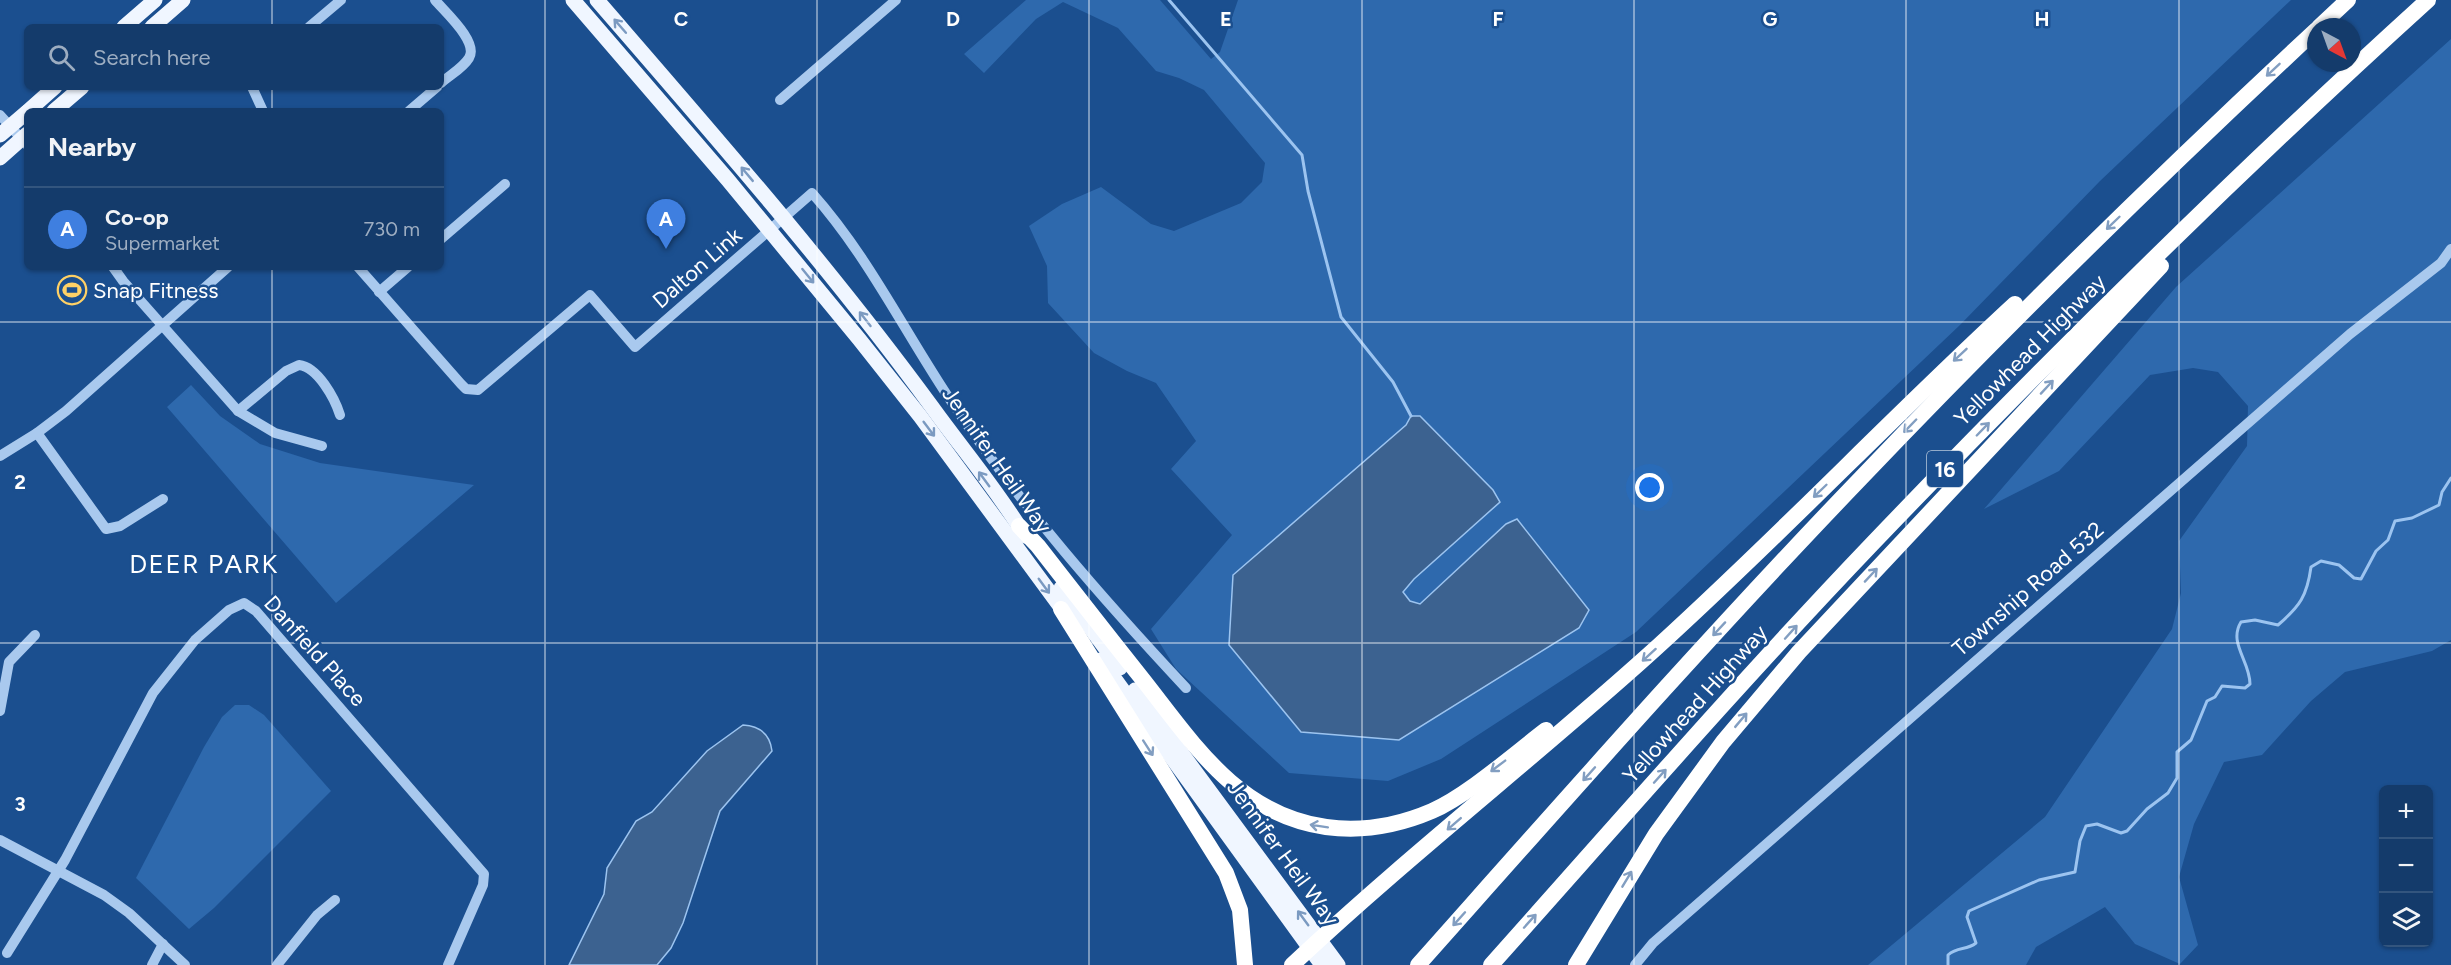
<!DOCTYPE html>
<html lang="en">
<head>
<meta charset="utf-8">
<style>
  :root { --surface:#143b6b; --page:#214673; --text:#f1f3f6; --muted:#9dadc1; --line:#33557e; --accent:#ffd166 }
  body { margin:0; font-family:Figtree,sans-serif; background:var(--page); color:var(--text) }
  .controls { position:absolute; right:18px; bottom:18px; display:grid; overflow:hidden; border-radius:9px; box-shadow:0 2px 4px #0004 }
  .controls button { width:54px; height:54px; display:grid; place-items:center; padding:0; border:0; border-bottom:2px solid var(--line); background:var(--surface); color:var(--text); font:30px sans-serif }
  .compass { position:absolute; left:2307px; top:18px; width:54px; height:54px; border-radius:50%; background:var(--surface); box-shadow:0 2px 4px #0004; rotate:139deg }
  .you { position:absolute; left:1650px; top:488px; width:21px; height:21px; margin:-15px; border:4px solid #fff; border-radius:50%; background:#1a73e8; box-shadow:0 0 0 9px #1a73e833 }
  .badge { display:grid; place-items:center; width:39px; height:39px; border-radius:50%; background:var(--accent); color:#fff; font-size:20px; font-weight:700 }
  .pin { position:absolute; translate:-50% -50px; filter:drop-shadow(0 2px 3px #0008) }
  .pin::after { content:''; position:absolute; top:32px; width:21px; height:18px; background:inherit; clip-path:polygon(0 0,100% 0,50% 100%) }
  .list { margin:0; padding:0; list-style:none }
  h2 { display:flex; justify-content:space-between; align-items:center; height:78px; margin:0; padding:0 24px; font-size:26px }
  h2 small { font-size:20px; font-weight:400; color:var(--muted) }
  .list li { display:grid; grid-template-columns:39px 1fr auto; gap:18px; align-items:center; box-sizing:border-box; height:84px; padding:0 24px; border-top:2px solid var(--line) }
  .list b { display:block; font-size:22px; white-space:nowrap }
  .list p { margin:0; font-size:20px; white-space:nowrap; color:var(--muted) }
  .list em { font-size:20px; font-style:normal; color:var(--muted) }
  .icon { flex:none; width:33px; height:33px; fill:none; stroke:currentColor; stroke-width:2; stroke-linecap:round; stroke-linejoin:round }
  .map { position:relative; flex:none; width:2451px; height:965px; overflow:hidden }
  .search { position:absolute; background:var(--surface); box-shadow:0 2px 4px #0004; left:24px; top:24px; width:420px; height:66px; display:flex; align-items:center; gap:15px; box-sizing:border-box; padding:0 21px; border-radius:9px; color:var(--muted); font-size:22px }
  .panel { position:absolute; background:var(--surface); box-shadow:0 2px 4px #0004; left:24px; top:108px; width:420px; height:162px; border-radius:9px }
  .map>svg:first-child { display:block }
  .green { fill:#2e69ad; fill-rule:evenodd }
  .water { fill:#3c6290; stroke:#9cc4f0; stroke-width:1.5 }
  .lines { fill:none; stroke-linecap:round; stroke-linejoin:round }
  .stream { stroke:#9cc4f0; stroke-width:3 }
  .minor { stroke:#a9c9ee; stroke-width:10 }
  .major { stroke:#f0f6ff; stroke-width:15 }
  .highway { stroke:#fff; stroke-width:16 }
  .oneway { stroke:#7b9ac1 }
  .oneway2 { stroke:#829ec1 }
  .grid { fill:none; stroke:#fff; stroke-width:1.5; stroke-opacity:0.55 }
  .labels { text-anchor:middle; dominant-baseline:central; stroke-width:5; stroke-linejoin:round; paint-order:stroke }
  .shield { fill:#1b4f8f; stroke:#bbcadd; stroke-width:1.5 }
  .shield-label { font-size:21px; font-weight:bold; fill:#fff }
  .street-label { font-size:22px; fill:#fff; stroke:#1b4f8f }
  .poi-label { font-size:22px; fill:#fff; stroke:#1b4f8f; text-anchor:start }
  .quarter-label { font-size:26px; letter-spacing:1.5px; fill:#fff; stroke:#1b4f8f }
  .grid-label { font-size:20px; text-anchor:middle; font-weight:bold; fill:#fff; stroke:#1b4f8f; stroke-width:5; stroke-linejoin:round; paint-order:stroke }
</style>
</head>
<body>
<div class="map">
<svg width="2451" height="965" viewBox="0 0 2451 965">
  <rect width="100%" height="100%" fill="#1b4f8f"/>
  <!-- green -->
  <g class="green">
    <path d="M1026 0H1160L1211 59 1220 52 1238 0H2291L2100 181 1960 325 1636 632 1441 759 1388 781 1289 773 1176 669 1151 629 1232 535 1171 469 1196 441 1156 383 1127 371 1094 353 1048 303 1047 266 1029 226 1062 204 1101 187 1151 224 1174 231 1241 203 1262 182 1265 163 1204 90 1179 78 1156 71 1118 28 1063 2 1036 19 984 73 964 54ZM1411 416H1419L1493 490 1403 592 1410 601 1420 604 1505 524 1517 519 1301 732 1406 425Z"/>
    <path d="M2451 39V640L2432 651 2345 672 2311 701 2262 755 2224 762 2194 824 2179 877 2198 945 2180 964 2135 944 2105 907 2036 947 2026 965H1868L2045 817 2172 629 2181 593 2179 541 2247 446 2248 406 2218 372 2193 368 2150 375 2059 471 1984 509 2176 287Z"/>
    <path d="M191 385 220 416 260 444 320 463 474 485 336 603 167 407Z"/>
    <path d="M235 705H249L264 715 331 791 214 908 189 929 136 878 204 747 222 717Z"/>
  </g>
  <!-- water -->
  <g class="water">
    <path d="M1411 416H1420L1493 490 1500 502 1414 579 1403 592 1410 601 1420 604 1506 524 1517 519 1589 610 1579 628 1399 740 1301 732 1229 645 1233 575 1406 425Z"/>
    <path d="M743 725C760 726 770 734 772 751L720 811 683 923 671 948 657 965H569L604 894 607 868 636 821 652 812 707 751Z"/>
  </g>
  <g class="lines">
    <!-- stream -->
    <g class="stream">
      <path d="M1169 0 1302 155 1308 191 1341 317 1393 382 1411 416"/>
      <path d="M1948 965V955C1958 946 1966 951 1976 943L1967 917 1969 911 2039 880 2075 872 2080 841 2086 826 2097 824 2121 833 2127 831 2147 809 2168 793 2177 778V752L2191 740 2207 701 2215 697 2222 686 2245 688 2250 684C2250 661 2228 643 2241 622L2255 620 2278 625C2300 606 2307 596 2311 567L2321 561 2339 565 2354 578 2361 579 2376 551 2388 540 2395 521 2412 518 2439 505 2442 492 2451 478"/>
    </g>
    <!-- minor -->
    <g class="minor">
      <path d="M435 0C445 12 479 42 469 58 463 68 450 75 441 83"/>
      <path d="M309 27 341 0"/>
      <path d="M252 87 263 111"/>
      <path d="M780 100 896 0"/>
      <path d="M409 111 437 87"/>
      <path d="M0 115 27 145"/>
      <path d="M441 239 505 184"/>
      <path d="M113 267 123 281 238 411 275 433 322 446"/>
      <path d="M358 267 461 384 466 389 478 390 590 295 635 347 812 193C869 257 905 333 953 404 1021 506 1102 598 1186 688"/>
      <path d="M379 292 408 267"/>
      <path d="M238 411 286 371 299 365C318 367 335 399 340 415"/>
      <path d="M37 433 106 529 120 526 163 499"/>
      <path d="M0 456 37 433 66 411 228 267"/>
      <path d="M0 711 9 662 35 635"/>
      <path d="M0 840 104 895 129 913 185 965"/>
      <path d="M7 953 65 860 153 693 195 640 229 610 244 603 256 611 484 874 483 885 448 965"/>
      <path d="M152 965 163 944"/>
      <path d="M277 965 317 915 335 900"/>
      <path d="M1635 965 1653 943 2350 334 2441 263 2451 249"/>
    </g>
    <!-- major -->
    <g class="major">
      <path d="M573 0 728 180 859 339 920 416 1068 617"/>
      <path d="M597 0C712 133 828 265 932 407 963 450 998 491 1025 536"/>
      <path d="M124 27 155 0"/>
      <path d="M152 27 183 0"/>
      <path d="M28 111 55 87"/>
      <path d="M54 111 82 87"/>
      <path d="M0 135 27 112"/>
      <path d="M0 158 27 134"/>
      <path d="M1061 588 1120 668"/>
      <path d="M1101 660 1322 965"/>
      <path d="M1135 690 1338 965"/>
    </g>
    <!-- highway -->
    <g class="highway">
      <path d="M2319 27 2348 0"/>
      <path d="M1019 526 1038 546C1073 591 1108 636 1144 681 1195 746 1238 814 1326 827 1363 832 1397 826 1432 811 1468 795 1513 755 1546 730"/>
      <path d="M1061 609 1226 873 1240 910 1245 965"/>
      <path d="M1292 965C1406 858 1529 762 1645 658 1772 544 1890 419 2015 304"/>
      <path d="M1418 965C1564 801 1709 636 1861 478 2008 324 2160 175 2316 30"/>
      <path d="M1491 965C1617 824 1741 681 1872 544 2051 357 2236 174 2428 0"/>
      <path d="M1576 965 1656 834 1723 742 1799 652 2161 266"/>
    </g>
  </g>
  <!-- one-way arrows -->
  <defs><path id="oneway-shaft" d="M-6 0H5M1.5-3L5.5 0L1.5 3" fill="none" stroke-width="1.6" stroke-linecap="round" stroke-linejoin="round" transform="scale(1.5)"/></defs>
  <g class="oneway">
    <use href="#oneway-shaft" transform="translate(620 26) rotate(-131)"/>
    <use href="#oneway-shaft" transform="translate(747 174) rotate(-130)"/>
    <use href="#oneway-shaft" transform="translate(808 276) rotate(51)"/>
    <use href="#oneway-shaft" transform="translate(865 319) rotate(-128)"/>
    <use href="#oneway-shaft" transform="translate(929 429) rotate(53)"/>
    <use href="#oneway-shaft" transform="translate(984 479) rotate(-126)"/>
    <use href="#oneway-shaft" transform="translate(1044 586) rotate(54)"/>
    <use href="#oneway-shaft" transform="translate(1303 918) rotate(-126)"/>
  </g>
  <g class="oneway2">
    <use href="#oneway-shaft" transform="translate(2273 70) rotate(137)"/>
    <use href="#oneway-shaft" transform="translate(2113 223) rotate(136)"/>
    <use href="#oneway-shaft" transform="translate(1960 355) rotate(137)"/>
    <use href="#oneway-shaft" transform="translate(2047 387) rotate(-47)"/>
    <use href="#oneway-shaft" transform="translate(1910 426) rotate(134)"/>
    <use href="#oneway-shaft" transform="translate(1983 429) rotate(-46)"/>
    <use href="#oneway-shaft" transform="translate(1820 491) rotate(136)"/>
    <use href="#oneway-shaft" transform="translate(1871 575) rotate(-47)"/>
    <use href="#oneway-shaft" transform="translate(1719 629) rotate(133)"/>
    <use href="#oneway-shaft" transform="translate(1791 632) rotate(-48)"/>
    <use href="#oneway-shaft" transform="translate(1649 655) rotate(138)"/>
    <use href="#oneway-shaft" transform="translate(1741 720) rotate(-50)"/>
    <use href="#oneway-shaft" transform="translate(1148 748) rotate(57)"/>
    <use href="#oneway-shaft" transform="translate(1498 766) rotate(143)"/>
    <use href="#oneway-shaft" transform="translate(1589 774) rotate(132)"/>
    <use href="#oneway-shaft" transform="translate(1660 776) rotate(-48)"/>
    <use href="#oneway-shaft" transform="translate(1454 824) rotate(139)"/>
    <use href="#oneway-shaft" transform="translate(1319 826) rotate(-171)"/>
    <use href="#oneway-shaft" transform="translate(1627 879) rotate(-59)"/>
    <use href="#oneway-shaft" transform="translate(1459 919) rotate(132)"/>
    <use href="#oneway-shaft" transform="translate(1530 921) rotate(-48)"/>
  </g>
  <!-- grid -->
  <path class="grid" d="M272 0V27M545 0V965M817 0V965M1089 0V965M1362 0V965M1634 0V965M1906 0V965M2179 0V965M272 87V111M272 267V965M0 322H2451M0 643H2451"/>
  <!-- icons -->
  <defs>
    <g id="stadium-ring" transform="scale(1.5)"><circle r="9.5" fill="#1b4f8f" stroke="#ffd166" stroke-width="1.5"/><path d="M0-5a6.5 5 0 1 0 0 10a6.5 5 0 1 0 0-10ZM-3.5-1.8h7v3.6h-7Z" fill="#ffd166"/></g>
  </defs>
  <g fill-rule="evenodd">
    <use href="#stadium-ring" x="72" y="290"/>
  </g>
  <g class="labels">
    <!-- shield labels -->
    <rect class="shield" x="1927" y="451" width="36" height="36" rx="4.5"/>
    <g class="shield-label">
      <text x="1945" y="469">16</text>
    </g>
    <!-- street labels -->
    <g class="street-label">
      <text transform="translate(697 268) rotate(-41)">Dalton Link</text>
      <text transform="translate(2030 350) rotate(-45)">Yellowhead Highway</text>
      <text transform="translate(997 460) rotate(55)">Jennifer Heil Way</text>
      <text transform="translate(2028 589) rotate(-41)">Township Road 532</text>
      <text transform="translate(315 651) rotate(48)">Danfield Place</text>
      <text transform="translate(1695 704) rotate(-48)">Yellowhead Highway</text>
      <text transform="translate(1283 853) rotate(54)">Jennifer Heil Way</text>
    </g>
    <!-- poi labels -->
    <g class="poi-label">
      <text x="93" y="290">Snap Fitness</text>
    </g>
    <!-- quarter labels -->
    <g class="quarter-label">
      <text x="204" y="564">DEER PARK</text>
    </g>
  </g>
  <g class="grid-label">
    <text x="681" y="26">C</text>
    <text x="953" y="26">D</text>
    <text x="1226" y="26">E</text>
    <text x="1498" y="26">F</text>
    <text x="1770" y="26">G</text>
    <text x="2042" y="26">H</text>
    <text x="20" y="489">2</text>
    <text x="20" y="811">3</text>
  </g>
</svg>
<div class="controls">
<button>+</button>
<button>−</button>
<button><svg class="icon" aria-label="layers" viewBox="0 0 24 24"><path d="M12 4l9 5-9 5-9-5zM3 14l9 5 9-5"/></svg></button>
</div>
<svg class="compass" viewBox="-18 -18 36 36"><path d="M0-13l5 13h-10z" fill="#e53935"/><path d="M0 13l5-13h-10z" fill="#9dadc1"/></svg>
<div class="you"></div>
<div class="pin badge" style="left:666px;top:249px;background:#3f7fe0">A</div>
<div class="search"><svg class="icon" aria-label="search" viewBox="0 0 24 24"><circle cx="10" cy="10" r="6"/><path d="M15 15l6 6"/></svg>Search here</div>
<section class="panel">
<h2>Nearby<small></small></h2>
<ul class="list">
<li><span class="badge" style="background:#3f7fe0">A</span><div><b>Co-op</b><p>Supermarket</p></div><em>730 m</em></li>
</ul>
</section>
</div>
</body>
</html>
